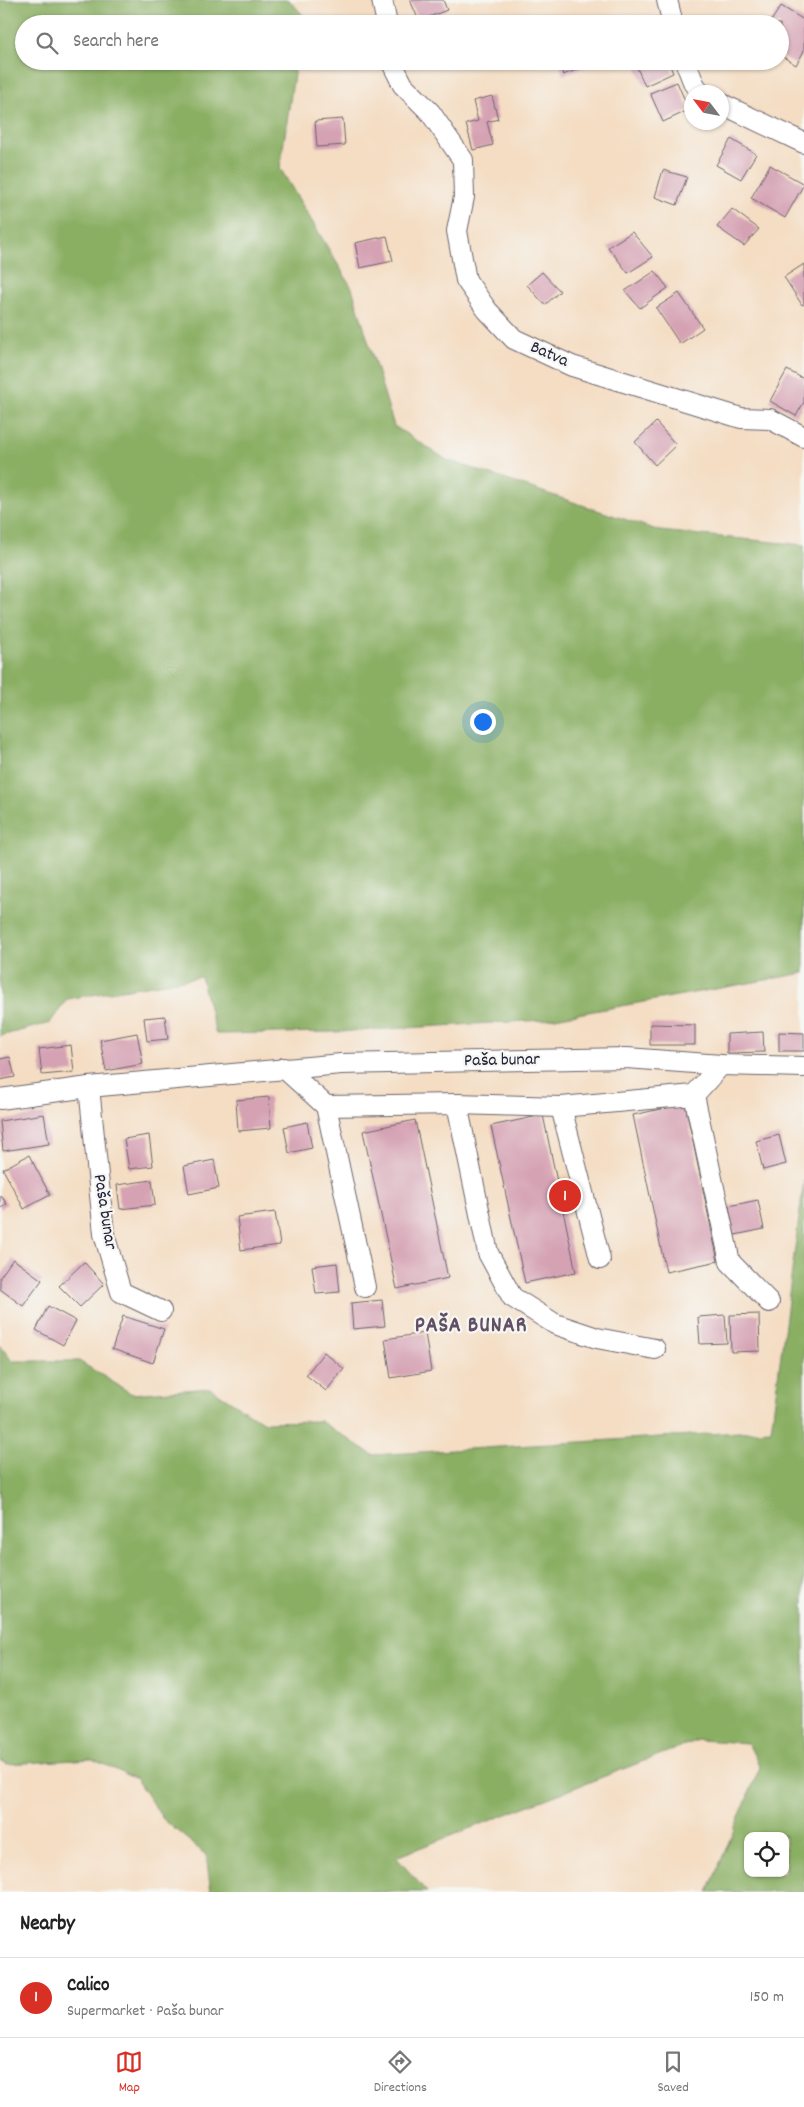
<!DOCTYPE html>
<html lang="en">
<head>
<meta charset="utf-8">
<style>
  :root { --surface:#fff; --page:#f6f6f6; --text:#222; --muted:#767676; --line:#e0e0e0; --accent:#d93025 }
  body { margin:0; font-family:Dekko,sans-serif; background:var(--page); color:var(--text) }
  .controls { position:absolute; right:15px; bottom:15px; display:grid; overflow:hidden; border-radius:10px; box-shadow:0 1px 4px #0004 }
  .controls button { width:45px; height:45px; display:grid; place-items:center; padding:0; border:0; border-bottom:1px solid var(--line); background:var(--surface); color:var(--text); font:25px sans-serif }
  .compass { position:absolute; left:684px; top:85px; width:45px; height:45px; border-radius:50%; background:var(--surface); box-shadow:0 1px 4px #0004; rotate:302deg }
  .you { position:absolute; left:482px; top:721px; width:18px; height:18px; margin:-12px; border:4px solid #fff; border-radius:50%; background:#1a73e8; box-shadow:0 0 0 8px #1a73e833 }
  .badge { display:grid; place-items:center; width:32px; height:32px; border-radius:50%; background:var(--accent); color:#fff; font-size:16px; font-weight:700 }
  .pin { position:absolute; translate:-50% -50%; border:2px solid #fff; box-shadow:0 1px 5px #0006 }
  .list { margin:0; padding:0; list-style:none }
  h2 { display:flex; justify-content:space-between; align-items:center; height:65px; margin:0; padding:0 20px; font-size:21px }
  h2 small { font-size:16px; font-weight:400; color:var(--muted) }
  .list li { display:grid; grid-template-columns:32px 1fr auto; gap:15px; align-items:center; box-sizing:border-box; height:80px; padding:0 20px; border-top:1px solid var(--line) }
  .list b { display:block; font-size:19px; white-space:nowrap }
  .list p { margin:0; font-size:16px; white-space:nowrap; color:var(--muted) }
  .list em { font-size:16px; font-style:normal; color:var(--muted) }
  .icon { flex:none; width:28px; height:28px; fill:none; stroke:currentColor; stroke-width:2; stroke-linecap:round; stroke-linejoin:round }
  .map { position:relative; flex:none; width:804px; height:1892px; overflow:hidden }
  .search { position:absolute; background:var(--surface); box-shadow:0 1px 4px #0004; left:15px; right:15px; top:15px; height:55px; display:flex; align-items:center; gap:12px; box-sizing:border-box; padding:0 18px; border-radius:28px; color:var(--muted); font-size:19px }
  .sheet { height:145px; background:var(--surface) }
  nav { display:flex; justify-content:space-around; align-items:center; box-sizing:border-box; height:70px; border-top:1px solid var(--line); background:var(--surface); font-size:14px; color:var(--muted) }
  nav a { display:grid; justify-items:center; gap:2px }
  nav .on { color:var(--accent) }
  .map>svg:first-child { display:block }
  .forest { fill:#8aaf64; stroke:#566850; fill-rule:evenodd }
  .building { fill:#d5a2b4 }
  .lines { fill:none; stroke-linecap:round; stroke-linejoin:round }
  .street-casing { stroke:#6c636b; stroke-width:22 }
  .street { stroke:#fff; stroke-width:20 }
  .labels { text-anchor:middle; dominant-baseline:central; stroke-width:4.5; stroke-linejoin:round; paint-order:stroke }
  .street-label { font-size:18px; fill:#22223b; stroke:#f6f6f2 }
  .district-label { font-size:22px; font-weight:bold; letter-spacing:1px; fill:#614f65; stroke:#f6f6f2 }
</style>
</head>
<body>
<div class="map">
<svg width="804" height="1892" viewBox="0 0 804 1892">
  <rect width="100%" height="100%" fill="#f6f6f2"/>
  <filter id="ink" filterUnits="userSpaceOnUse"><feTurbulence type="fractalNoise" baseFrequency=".02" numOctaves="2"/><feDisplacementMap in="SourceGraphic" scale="10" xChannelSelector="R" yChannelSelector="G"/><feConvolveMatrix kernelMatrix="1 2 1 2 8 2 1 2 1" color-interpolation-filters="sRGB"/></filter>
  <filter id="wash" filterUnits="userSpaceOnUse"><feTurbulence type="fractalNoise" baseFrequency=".0096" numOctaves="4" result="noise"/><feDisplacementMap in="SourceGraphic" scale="20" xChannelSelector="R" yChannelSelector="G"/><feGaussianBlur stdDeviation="1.12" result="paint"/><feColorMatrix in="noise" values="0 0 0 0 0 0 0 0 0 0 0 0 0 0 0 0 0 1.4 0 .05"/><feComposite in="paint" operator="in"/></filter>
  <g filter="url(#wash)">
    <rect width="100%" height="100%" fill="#f4ddc3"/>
    <!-- forest -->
    <g class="forest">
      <path d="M0 0H289L303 15 301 24H24V61H296L280 168 352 288 394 426 447 460 660 531 804 545V973L544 1020 336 1032 216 1034 201 977 67 999 50 1023 0 1036Z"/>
      <path d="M804 1180V1892H708L760 1767 748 1743 698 1740 396 1857 427 1892H211L206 1855 163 1819 136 1779 92 1759 7 1764 0 1760V1345L12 1361H79L132 1394 210 1388 263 1422 320 1421 373 1455 771 1430ZM748 1836H785V1873H748Z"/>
    </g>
    <g id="blocks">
      <!-- building -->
      <g class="building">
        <path d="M410 0H443L447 10 419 21Z"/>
        <path d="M781 6 804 20V51L796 65 780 55V24H769Z"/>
        <path d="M558 61H591L592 64 563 75Z"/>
        <path d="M634 61H668L673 73 645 86Z"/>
        <path d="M677 82 689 110 663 122 650 93Z"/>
        <path d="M492 96 498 119 487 122 493 145 473 150 466 124 478 121 473 101Z"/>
        <path d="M343 119 345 145 317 147 315 121Z"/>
        <path d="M731 139 756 154 741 179 716 165Z"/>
        <path d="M770 165 804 184 785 218 751 198Z"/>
        <path d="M663 170 687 177 677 205 655 197Z"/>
        <path d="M732 209 759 229 744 246 717 227Z"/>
        <path d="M632 232 653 257 628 273 608 247Z"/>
        <path d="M387 236 393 261 360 268 355 243Z"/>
        <path d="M804 264V304L802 305 784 277Z"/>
        <path d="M655 271 668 288 640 308 625 291Z"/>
        <path d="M542 272 560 291 545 305 527 285Z"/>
        <path d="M679 293 703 328 680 344 656 308Z"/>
        <path d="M787 370 804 379V402L796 416 770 401Z"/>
        <path d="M656 422 676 445 655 465 635 442Z"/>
        <path d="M165 1016 168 1039 147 1041 144 1018Z"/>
        <path d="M650 1024 695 1025V1045H650Z"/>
        <path d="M763 1032 764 1052 727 1053V1034Z"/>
        <path d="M779 1032 804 1033V1051H779Z"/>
        <path d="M137 1033 143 1064 106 1071 100 1040Z"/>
        <path d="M71 1045 74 1072 42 1075 39 1049Z"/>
        <path d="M10 1057 15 1077 0 1080V1059Z"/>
        <path d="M269 1097 271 1128 238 1131 236 1100Z"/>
        <path d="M685 1104 718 1261 666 1272 633 1115Z"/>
        <path d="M44 1114 49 1144 3 1151 0 1121Z"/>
        <path d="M543 1115 576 1272 525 1283 491 1126Z"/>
        <path d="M415 1120 448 1278 397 1289 363 1131Z"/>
        <path d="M307 1122 312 1148 289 1153 284 1127Z"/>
        <path d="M149 1135 153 1166 129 1169 124 1139Z"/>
        <path d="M779 1135 786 1164 763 1170 756 1141Z"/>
        <path d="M29 1155 50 1195 24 1209 3 1169Z"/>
        <path d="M214 1160 219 1188 189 1194 184 1166Z"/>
        <path d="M152 1180 155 1205 120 1209 117 1185Z"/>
        <path d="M0 1195 7 1204 0 1209Z"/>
        <path d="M758 1200 764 1229 735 1235 729 1206Z"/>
        <path d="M275 1212 280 1245 241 1250 237 1217Z"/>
        <path d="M13 1259 42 1280 23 1306 0 1289V1277Z"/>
        <path d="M84 1262 104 1284 80 1307 59 1286Z"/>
        <path d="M337 1263 340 1292 316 1294 312 1266Z"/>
        <path d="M382 1300 385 1326 353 1329 351 1303Z"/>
        <path d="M48 1306 76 1321 63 1345 36 1330Z"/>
        <path d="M759 1314 760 1351 731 1352 730 1315Z"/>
        <path d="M725 1315 727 1343 700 1344 698 1317Z"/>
        <path d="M123 1316 164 1329 153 1363 112 1349Z"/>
        <path d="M425 1333 431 1371 391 1378 385 1339Z"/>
        <path d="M324 1352 344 1369 326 1391 306 1375Z"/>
      </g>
    </g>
  </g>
  <g filter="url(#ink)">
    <use href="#blocks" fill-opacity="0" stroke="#6c636b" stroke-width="1"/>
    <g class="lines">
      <!-- street casing -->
      <g class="street-casing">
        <g id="street">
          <path d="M382 0 387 24"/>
          <path d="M667 0 673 24"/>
          <path d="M391 61 403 85 430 112 463 160 464 197 457 231 466 280 487 310 514 339 572 366 741 418 770 419 804 437"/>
          <path d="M685 61 694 84 700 92"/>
          <path d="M722 104 804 143"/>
          <path d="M284 1068 326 1106 457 1104 561 1107 694 1095 721 1065"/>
          <path d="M89 1087 104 1234 121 1292 161 1311"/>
          <path d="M694 1095 730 1262 769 1302"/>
          <path d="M0 1099 89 1087 341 1064 627 1058 721 1065 804 1067"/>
          <path d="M457 1104 488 1253 512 1297 555 1324 597 1338 655 1349"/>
          <path d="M326 1106 365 1287"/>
          <path d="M561 1107 600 1259"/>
        </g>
      </g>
      <!-- street -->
      <use href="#street" class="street"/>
    </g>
  </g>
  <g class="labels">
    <!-- street labels -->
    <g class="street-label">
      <text transform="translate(549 355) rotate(24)">Batva</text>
      <text transform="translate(502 1061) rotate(-1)">Paša bunar</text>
      <text transform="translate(104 1212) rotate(81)">Paša bunar</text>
    </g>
    <!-- district labels -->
    <g class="district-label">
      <text x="471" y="1326">PAŠA BUNAR</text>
    </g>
  </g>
</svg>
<div class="controls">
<button><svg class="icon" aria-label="locate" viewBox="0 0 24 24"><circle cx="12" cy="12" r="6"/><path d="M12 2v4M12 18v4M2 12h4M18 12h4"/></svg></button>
</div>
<svg class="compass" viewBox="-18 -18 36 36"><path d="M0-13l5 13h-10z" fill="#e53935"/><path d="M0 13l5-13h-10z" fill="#767676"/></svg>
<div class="you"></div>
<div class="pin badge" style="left:565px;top:1196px">1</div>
<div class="search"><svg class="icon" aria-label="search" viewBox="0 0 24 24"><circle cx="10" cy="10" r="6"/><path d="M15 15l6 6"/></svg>Search here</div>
</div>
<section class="sheet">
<h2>Nearby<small></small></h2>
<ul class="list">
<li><span class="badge">1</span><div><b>Calico</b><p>Supermarket · Paša bunar</p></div><em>150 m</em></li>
</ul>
</section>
<nav>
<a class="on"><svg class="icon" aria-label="map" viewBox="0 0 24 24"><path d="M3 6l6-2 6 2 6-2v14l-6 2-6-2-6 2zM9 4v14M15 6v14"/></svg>Map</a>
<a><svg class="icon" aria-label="directions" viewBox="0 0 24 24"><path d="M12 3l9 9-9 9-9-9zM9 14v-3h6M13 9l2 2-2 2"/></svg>Directions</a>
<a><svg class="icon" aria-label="saved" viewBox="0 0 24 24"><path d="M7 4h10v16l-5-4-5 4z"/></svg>Saved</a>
</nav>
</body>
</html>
